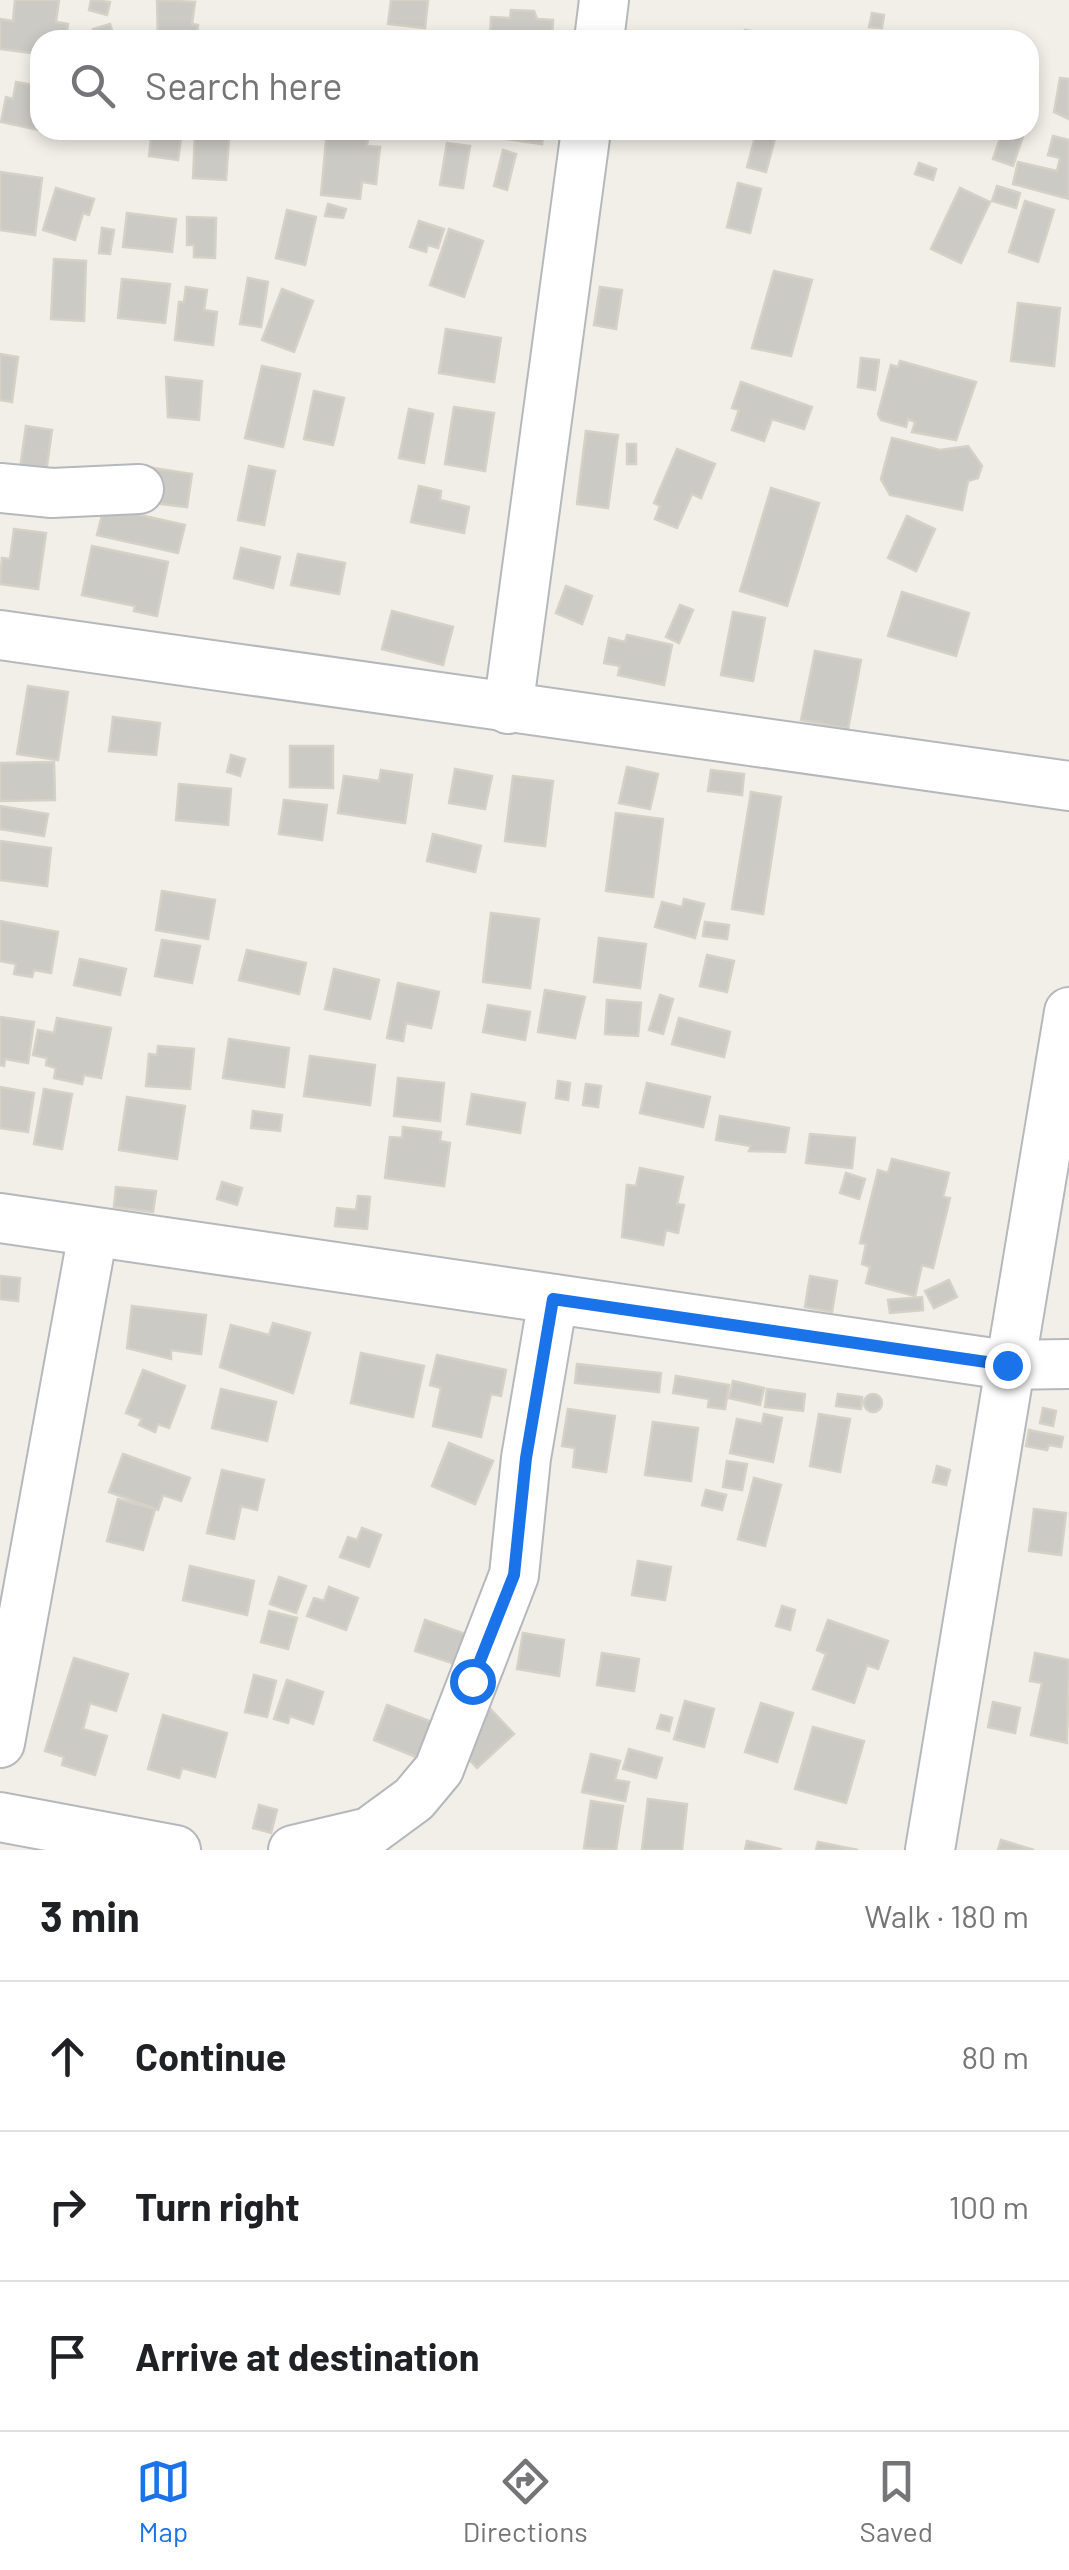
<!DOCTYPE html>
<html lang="en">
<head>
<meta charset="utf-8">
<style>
  :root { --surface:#fff; --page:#f2f2f2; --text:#202124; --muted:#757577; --line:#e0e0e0; --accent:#1a73e8 }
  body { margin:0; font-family:Barlow,sans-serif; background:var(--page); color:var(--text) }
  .stop { position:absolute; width:30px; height:30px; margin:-22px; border:8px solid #1a73e8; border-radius:50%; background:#fff }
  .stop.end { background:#1a73e8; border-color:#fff; box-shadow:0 2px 10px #0008 }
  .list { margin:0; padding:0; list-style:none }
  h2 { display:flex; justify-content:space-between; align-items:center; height:130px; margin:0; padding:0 40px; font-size:42px }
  h2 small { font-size:32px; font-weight:400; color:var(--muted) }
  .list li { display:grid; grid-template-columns:65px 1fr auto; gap:30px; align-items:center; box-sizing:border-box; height:150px; padding:0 40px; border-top:2px solid var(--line) }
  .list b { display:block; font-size:38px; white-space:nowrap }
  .list em { font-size:32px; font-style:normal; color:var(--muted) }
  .icon { flex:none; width:55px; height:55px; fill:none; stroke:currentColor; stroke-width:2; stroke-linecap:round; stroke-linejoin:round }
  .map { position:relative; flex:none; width:1069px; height:1850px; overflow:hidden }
  .search { position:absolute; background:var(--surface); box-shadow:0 5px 15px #0003; left:30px; right:30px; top:30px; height:110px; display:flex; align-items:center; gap:25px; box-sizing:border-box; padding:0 35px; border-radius:30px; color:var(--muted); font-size:38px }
  .sheet { height:580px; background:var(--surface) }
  nav { display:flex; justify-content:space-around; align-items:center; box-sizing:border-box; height:140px; border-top:2px solid var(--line); background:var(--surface); font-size:28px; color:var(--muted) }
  nav a { display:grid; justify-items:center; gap:5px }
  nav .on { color:var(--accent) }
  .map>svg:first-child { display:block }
  .building { fill:#cccac5; stroke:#d6d1c6; stroke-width:2.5 }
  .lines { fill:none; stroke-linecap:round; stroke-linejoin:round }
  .minor-casing { stroke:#b5b8bc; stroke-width:52 }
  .minor { stroke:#fff; stroke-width:48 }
  .route { stroke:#1a73e8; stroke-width:12 }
</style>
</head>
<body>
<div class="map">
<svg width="1069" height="1850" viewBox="0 0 1069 1850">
  <rect width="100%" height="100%" fill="#f1efe8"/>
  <!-- building -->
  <g class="building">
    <path d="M15 0H59L56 22 68 24 66 40H40V54L0 49V19L13 21Z"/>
    <path d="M91 0 110 2 107 15 89 10Z"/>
    <path d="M157 0 195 2 192 24 198 25 196 40H158Z"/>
    <path d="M391 0H428L425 28 388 24Z"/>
    <path d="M511 10 534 11 537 19 553 20 552 40H490L491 17 510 18Z"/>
    <path d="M872 13 884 15 882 28 869 27Z"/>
    <path d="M110 24 115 40H97L93 29Z"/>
    <path d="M745 30 802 40H743Z"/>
    <path d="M1060 78 1069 79V119L1054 112Z"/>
    <path d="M16 82 40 86 39 130 1 122 6 97 13 99Z"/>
    <path d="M152 130H182L178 160 149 156Z"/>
    <path d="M190 130H233L232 137Z"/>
    <path d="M327 130H369L367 146 380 147 376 184 362 182 360 199 321 195Z"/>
    <path d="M487 130H544L542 144 486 136Z"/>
    <path d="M757 130 777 131 766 172 747 167Z"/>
    <path d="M1003 130 1023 136 1013 166 993 159Z"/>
    <path d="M195 135 229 138 226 180 193 178Z"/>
    <path d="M1053 136 1069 140V199L1013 184 1018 162 1057 171 1060 158 1048 155Z"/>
    <path d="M447 143 470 146 463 188 440 185Z"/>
    <path d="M503 150 516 154 507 190 494 186Z"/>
    <path d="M919 163 936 169 933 180 915 174Z"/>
    <path d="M0 172 42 178 35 235 0 230Z"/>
    <path d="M738 183 761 189 750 233 727 227Z"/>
    <path d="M997 186 1020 193 1016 208 992 201Z"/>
    <path d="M56 188 94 199 89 215 83 213 75 240 43 230Z"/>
    <path d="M960 188 990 202 961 263 931 249Z"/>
    <path d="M1025 201 1054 210 1038 262 1009 252Z"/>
    <path d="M328 204 346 209 343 218 325 216Z"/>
    <path d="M287 210 316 217 305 265 276 258Z"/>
    <path d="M127 213 176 219 172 252 123 247Z"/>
    <path d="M187 217 216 218 215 258 194 257V245H187Z"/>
    <path d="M419 221 444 229 438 248 428 245 426 252 410 247Z"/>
    <path d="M102 228 114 230 110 254 99 253Z"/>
    <path d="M449 229 483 241 464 297 430 285Z"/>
    <path d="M54 259 86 261 84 321 51 319Z"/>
    <path d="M774 271 812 280 791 356 752 348Z"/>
    <path d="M248 278 268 282 261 327 240 324Z"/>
    <path d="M122 279 170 284 165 323 118 318Z"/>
    <path d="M186 287 207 290 204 310 217 312 213 345 175 340 179 302H184Z"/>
    <path d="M600 287 622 290 616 329 594 325Z"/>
    <path d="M282 289 313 301 294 352 262 340Z"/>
    <path d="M1018 303 1060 308 1054 366 1011 361Z"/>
    <path d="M446 329 501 338 494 382 439 373Z"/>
    <path d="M0 354 18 357 12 402 0 400Z"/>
    <path d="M861 358 879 360 875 390 858 387Z"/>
    <path d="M900 361 976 382 956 440 912 432 915 422 908 419 906 427 881 420 878 414 891 365 898 367Z"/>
    <path d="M262 366 300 374 283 447 245 438Z"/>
    <path d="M166 377 202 381 199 420 168 417Z"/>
    <path d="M741 382 812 407 804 429 772 419 764 441 732 430 739 410 732 408Z"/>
    <path d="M314 391 344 398 333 445 304 439Z"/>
    <path d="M454 407 494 413 485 471 445 464Z"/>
    <path d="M409 409 433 414 424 463 399 458Z"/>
    <path d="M26 426 52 430 45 480 19 476Z"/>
    <path d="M586 431 618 435 608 508 577 504Z"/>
    <path d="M892 438 940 450 968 446 982 466 978 478 968 481 962 510 890 495 881 479Z"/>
    <rect x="627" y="444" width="9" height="20"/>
    <path d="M677 449 715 464 701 498 692 494 677 528 655 519 660 506 654 503Z"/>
    <path d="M249 466 275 471 264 525 238 520Z"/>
    <path d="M153 468 192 474 187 507 152 503Z"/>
    <path d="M419 486 441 491 440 500 469 507 464 533 411 522Z"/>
    <path d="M771 488 819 503 787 606 740 591Z"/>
    <path d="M104 507 185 525 178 553 97 535Z"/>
    <path d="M907 516 935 529 916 571 888 558Z"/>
    <path d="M14 529 46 533 38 589 0 584 2 558 10 559Z"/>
    <path d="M92 546 168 562 157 616 134 611 135 606 82 595Z"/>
    <path d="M241 548 280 557 273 588 234 578Z"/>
    <path d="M298 554 345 563 339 594 291 585Z"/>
    <path d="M566 586 592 596 582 624 556 613Z"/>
    <path d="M902 592 969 613 956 656 888 636Z"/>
    <path d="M680 605 693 610 679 643 666 637Z"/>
    <path d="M392 611 453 627 443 665 382 649Z"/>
    <path d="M733 612 765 618 753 681 721 675Z"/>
    <path d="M627 635 672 645 664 685 618 675 620 666 604 663 609 638 625 642Z"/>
    <path d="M815 651 861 660 848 729 801 720Z"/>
    <path d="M28 686 68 692 58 760 17 754Z"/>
    <path d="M113 717 160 723 156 755 109 751Z"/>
    <path d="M290 746H333V788L290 787Z"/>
    <path d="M231 755 245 759 240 776 227 772Z"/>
    <path d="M54 762 55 800 0 801V763Z"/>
    <path d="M627 767 658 774 650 809 619 803Z"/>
    <path d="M455 769 492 776 485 809 449 803Z"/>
    <path d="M381 770 412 775 405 823 338 813 344 776 379 781Z"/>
    <path d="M711 770 744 774 742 795 708 791Z"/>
    <path d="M513 776 553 781 545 846 505 841Z"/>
    <path d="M179 784 231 789 228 825 176 820Z"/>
    <path d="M751 792 781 797 763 914 732 909Z"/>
    <path d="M284 800 327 805 322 840 279 834Z"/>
    <path d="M0 806 48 814 44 836 0 829Z"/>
    <path d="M616 813 663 819 653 897 606 891Z"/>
    <path d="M433 834 481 846 475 872 427 861Z"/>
    <path d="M0 841 51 848 47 886 0 880Z"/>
    <path d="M162 891 215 900 208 939 156 930Z"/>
    <path d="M684 899 704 904 695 938 655 927 662 902 682 907Z"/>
    <path d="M491 913 539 919 530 988 483 982Z"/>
    <path d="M0 921 58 932 51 973 34 970 32 977 14 974 16 964 0 961Z"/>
    <path d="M705 922 729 925 727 939 703 936Z"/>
    <path d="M599 938 646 944 640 988 594 982Z"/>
    <path d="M162 940 200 946 192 983 155 976Z"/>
    <path d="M247 950 306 963 299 994 239 980Z"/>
    <path d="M707 955 734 961 727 992 700 986Z"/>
    <path d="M80 959 126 969 120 995 74 985Z"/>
    <path d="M334 969 379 980 370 1019 325 1009Z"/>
    <path d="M398 983 439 992 431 1028 406 1023 403 1041 387 1038Z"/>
    <path d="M545 990 585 997 575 1038 538 1032Z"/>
    <path d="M660 995 673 999 663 1034 649 1030Z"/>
    <path d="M607 1000 641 1003 638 1036 605 1034Z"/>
    <path d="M488 1005 530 1012 525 1040 483 1032Z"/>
    <path d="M0 1017 34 1022 28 1063 5 1059 4 1066 0 1065Z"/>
    <path d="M57 1018 111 1028 101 1078 84 1075 82 1084 54 1078 56 1068 46 1065 47 1058 33 1055 38 1030 54 1033Z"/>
    <path d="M679 1018 730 1032 724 1057 672 1044Z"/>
    <path d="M229 1039 289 1048 284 1087 223 1078Z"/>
    <path d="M158 1046 194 1049 190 1089 146 1086 149 1054 157 1055Z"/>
    <path d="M310 1056 375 1065 370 1105 304 1096Z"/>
    <path d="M398 1078 444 1083 440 1121 394 1116Z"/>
    <path d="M558 1081 570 1083 568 1100 556 1098Z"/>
    <path d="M647 1083 710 1097 703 1127 640 1113Z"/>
    <path d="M586 1084 601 1086 598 1107 583 1105Z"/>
    <path d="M0 1087 34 1093 28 1132 0 1128Z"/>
    <path d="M44 1089 72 1094 62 1149 34 1144Z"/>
    <path d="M472 1094 525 1103 520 1133 467 1124Z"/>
    <path d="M127 1097 185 1106 177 1159 119 1150Z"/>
    <path d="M253 1111 282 1115 280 1131 251 1128Z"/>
    <path d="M720 1116 789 1128 785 1152 749 1151 751 1146 716 1140Z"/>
    <path d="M403 1127 441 1132 440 1141 450 1143 444 1186 385 1178 390 1137 402 1138Z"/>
    <path d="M810 1134 855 1138 852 1168 806 1163Z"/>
    <path d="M892 1159 949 1173 943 1197 950 1198 933 1268 922 1265 915 1296 866 1283 870 1267 862 1264 866 1244 860 1243 878 1170 888 1173Z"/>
    <path d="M640 1168 683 1177 677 1204 684 1205 678 1233 666 1230 663 1245 622 1237 627 1185 636 1186Z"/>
    <path d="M846 1173 865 1179 859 1199 840 1193Z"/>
    <path d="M222 1182 242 1188 237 1205 217 1199Z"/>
    <path d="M116 1187 156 1191 153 1212 114 1207Z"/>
    <path d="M358 1196 370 1197 367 1229 335 1226 337 1208 356 1210Z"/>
    <path d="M0 1276 20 1278 18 1301 0 1299Z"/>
    <path d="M810 1276 837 1281 832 1312 805 1307Z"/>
    <path d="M949 1280 957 1297 934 1308 925 1291Z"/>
    <path d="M922 1297 923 1310 890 1313 888 1300Z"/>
    <path d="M132 1306 206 1315 201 1354 171 1350V1359L127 1348Z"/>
    <path d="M273 1323 310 1333 293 1393 220 1367 231 1325 269 1335Z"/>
    <path d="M361 1353 424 1366 413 1417 351 1403Z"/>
    <path d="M437 1355 506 1370 501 1396 491 1394 481 1437 433 1426 441 1388 430 1385Z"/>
    <path d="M577 1364 661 1373 659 1392 575 1383Z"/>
    <path d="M143 1370 185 1386 169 1428 158 1424 155 1432 139 1425 142 1419 126 1413Z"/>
    <path d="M676 1376 729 1385 725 1409 708 1407 709 1399 673 1393Z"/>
    <path d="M733 1381 764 1388 760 1405 729 1398Z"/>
    <path d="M221 1389 276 1402 267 1441 212 1428Z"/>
    <path d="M767 1389 805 1394 803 1411 765 1407Z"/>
    <circle cx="873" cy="1403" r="9"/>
    <path d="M838 1394 862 1397 861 1409 836 1406Z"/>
    <path d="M1043 1408 1056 1411 1053 1426 1040 1423Z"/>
    <path d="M568 1409 615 1416 606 1472 573 1467 575 1448 562 1446Z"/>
    <path d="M764 1414 782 1418 773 1462 730 1453 737 1419 762 1424Z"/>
    <path d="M819 1414 850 1419 840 1472 810 1466Z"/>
    <path d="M653 1422 698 1428 691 1481 645 1475Z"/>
    <path d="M1029 1430 1063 1437 1061 1447 1049 1445 1047 1450 1026 1446Z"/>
    <path d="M449 1443 493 1461 475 1504 432 1486Z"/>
    <path d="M123 1454 190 1478 181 1501 163 1495 158 1510 109 1492Z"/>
    <path d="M727 1461 747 1464 742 1490 723 1487Z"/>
    <path d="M937 1466 950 1470 946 1485 933 1482Z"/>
    <path d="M222 1470 264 1480 257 1510 241 1506 234 1539 207 1533Z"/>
    <path d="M754 1478 781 1485 765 1546 738 1539Z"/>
    <path d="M706 1490 726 1495 722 1510 702 1505Z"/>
    <path d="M118 1499 155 1509 143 1550 107 1541Z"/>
    <path d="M1034 1509 1066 1513 1061 1555 1029 1551Z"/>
    <path d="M362 1528 381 1535 369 1567 340 1557 348 1537 357 1540Z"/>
    <path d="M638 1561 671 1567 665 1600 632 1595Z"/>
    <path d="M190 1566 254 1581 247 1615 183 1600Z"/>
    <path d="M279 1577 306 1586 296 1613 270 1604Z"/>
    <path d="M329 1587 358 1598 346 1630 307 1616 314 1598 324 1601Z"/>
    <path d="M782 1606 795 1610 790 1630 776 1626Z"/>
    <path d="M269 1611 297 1618 288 1649 261 1642Z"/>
    <path d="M425 1620 477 1638 467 1668 415 1651Z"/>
    <path d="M828 1620 888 1641 878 1669 867 1665 854 1703 813 1689 826 1654 817 1650Z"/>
    <path d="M523 1633 564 1640 559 1676 517 1669Z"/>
    <path d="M602 1653 639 1659 634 1691 597 1685Z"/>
    <path d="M1035 1653 1069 1660 1067 1743 1031 1735 1042 1683 1030 1681Z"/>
    <path d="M74 1658 128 1674 116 1711 90 1703 83 1729 107 1736 95 1775 62 1765 64 1757 45 1751Z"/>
    <path d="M254 1675 276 1681 267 1717 245 1712Z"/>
    <path d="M287 1680 323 1692 313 1724 290 1716 288 1723 274 1719Z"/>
    <path d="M685 1701 714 1709 704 1747 674 1739Z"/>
    <path d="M993 1702 1020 1708 1015 1733 988 1727Z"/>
    <path d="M761 1703 793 1713 777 1762 745 1752Z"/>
    <path d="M486 1704 514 1734 477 1768 462 1752 478 1737 465 1724Z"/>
    <path d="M387 1705 445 1727 431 1763 374 1740Z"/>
    <path d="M163 1715 227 1733 215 1777 182 1768 179 1778 148 1769Z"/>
    <path d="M661 1715 672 1718 669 1731 657 1728Z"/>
    <path d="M813 1727 864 1741 846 1803 795 1789Z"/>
    <path d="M629 1749 662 1758 656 1778 623 1769Z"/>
    <path d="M591 1754 620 1761 615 1780 629 1782 625 1801 582 1792Z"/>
    <path d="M648 1799 687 1804 682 1850H642Z"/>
    <path d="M591 1801 623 1806 616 1850 584 1848Z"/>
    <path d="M259 1805 277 1810 271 1833 253 1828Z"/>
    <path d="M1001 1840 1034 1850H998Z"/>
    <path d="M747 1841 780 1849 779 1850H745Z"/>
    <path d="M818 1842 858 1850H816Z"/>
  </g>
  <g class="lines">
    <!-- minor casing -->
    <g class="minor-casing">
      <g id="minor">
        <path d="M599 40 604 0"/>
        <path d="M0 488 52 493 139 489"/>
        <path d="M0 635 1069 786"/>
        <path d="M508 709 586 130"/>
        <path d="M0 1218 1007 1365 1069 1364"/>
        <path d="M0 1743 93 1233"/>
        <path d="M0 1817 176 1850"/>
        <path d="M293 1850 369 1832 414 1799 439 1769 514 1575 526 1458 553 1299"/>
        <path d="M930 1850 1069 1012"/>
      </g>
    </g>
    <!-- minor -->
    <use href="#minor" class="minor"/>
  </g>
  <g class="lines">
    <!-- route -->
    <path class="route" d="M472 1681 514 1575 526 1458 553 1299 1007 1365"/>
  </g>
</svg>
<div class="stop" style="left:472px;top:1681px"></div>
<div class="stop end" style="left:1007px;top:1365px"></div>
<div class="search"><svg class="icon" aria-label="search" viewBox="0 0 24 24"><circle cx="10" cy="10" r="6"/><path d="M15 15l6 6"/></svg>Search here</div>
</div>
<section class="sheet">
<h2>3 min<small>Walk · 180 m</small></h2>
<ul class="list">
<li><svg class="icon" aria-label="ahead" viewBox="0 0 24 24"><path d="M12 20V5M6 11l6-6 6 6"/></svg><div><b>Continue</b></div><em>80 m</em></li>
<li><svg class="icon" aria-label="right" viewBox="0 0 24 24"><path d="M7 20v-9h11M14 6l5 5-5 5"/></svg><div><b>Turn right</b></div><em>100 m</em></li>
<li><svg class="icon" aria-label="arrive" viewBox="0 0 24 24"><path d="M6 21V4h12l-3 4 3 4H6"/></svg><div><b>Arrive at destination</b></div></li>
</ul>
</section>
<nav>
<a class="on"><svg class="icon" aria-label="map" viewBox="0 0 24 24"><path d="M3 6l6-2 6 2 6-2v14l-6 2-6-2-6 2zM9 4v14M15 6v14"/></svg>Map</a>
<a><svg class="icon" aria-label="directions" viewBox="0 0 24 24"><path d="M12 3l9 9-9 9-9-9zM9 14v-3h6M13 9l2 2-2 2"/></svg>Directions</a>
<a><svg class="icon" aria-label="saved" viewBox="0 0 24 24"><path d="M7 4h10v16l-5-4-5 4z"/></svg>Saved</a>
</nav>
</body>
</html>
